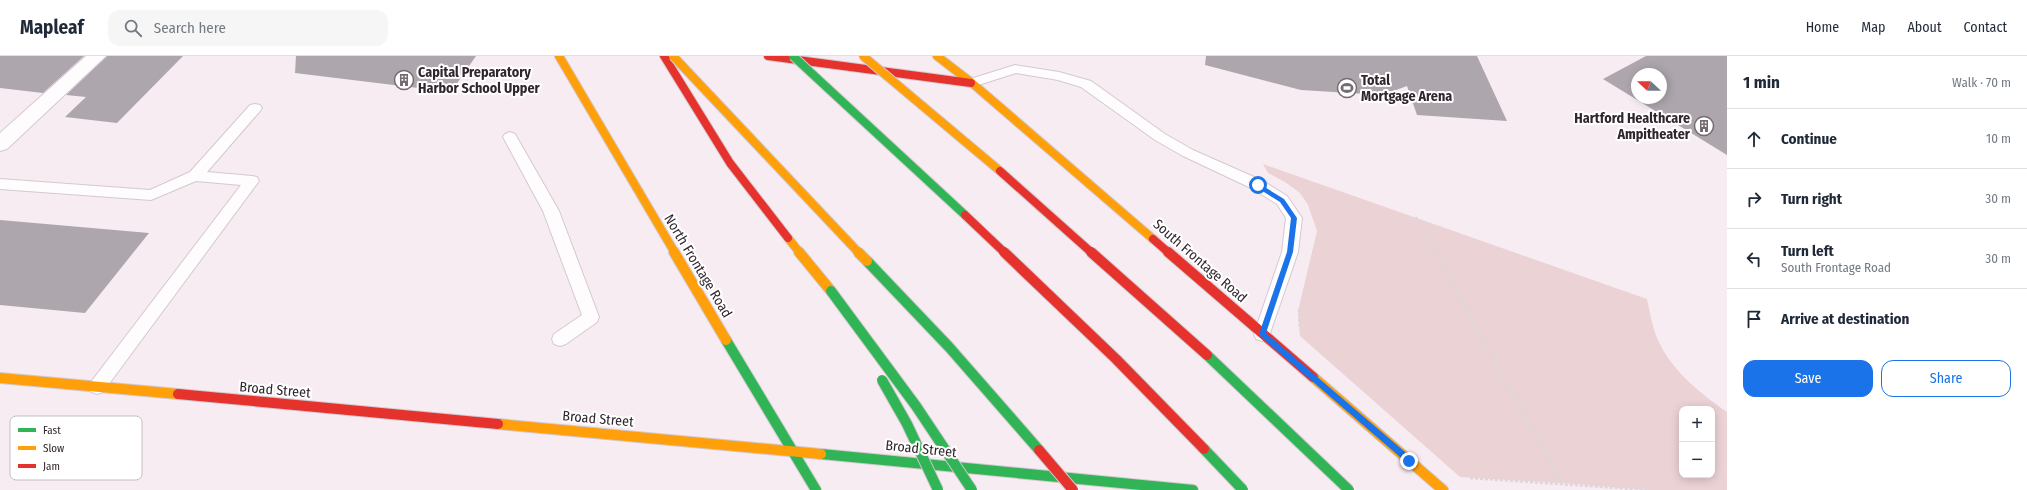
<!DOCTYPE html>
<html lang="en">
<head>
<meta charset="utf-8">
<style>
  :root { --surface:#fff; --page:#f6f6f7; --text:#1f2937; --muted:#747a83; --line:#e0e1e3; --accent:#1a73e8 }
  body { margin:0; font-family:"Fira Sans Condensed",sans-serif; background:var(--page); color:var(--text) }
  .controls { position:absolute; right:12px; bottom:12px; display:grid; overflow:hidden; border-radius:8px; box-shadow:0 2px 10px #0003 }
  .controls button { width:36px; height:36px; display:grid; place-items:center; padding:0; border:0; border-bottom:1px solid var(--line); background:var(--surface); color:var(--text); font:20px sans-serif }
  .compass { position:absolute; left:1631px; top:12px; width:36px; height:36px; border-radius:50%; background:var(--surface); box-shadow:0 2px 10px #0003; rotate:292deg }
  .stop { position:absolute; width:12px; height:12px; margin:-9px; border:3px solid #1a73e8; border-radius:50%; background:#fff }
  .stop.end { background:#1a73e8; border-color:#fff; box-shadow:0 1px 4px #0008 }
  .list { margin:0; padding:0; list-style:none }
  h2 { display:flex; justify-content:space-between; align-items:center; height:52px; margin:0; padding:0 16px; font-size:17px }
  h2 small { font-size:13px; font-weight:400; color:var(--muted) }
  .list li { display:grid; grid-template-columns:26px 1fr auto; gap:12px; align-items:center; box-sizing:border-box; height:60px; padding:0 16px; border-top:1px solid var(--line) }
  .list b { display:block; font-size:15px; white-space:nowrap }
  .list p { margin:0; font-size:13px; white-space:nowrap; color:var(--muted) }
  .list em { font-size:13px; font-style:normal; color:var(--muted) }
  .actions { display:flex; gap:8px; padding:12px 16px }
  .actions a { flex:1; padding:9px 0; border:1px solid var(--accent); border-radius:12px; text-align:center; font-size:14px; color:var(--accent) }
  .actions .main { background:var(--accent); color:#fff }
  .icon { flex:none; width:22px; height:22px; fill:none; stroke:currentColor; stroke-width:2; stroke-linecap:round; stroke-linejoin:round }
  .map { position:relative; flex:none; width:1727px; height:434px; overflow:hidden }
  header { display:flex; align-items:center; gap:24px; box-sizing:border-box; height:56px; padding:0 20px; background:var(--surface); border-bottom:1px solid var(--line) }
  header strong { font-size:19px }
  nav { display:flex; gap:22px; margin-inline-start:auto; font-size:14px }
  .search { width:280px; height:36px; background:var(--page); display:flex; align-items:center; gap:10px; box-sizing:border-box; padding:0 14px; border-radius:12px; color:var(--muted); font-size:15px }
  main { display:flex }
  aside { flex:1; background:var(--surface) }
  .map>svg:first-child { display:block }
  .green { fill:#ebd2d5; fill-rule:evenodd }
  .building { fill:#aea6ad; fill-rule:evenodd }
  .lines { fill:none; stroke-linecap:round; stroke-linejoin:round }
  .lane-casing { stroke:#d3c9d0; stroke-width:2 }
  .street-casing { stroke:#d3c9d0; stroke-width:2 }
  .fast-casing { stroke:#d3c9d0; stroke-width:12 }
  .slow-far1-casing { stroke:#d3c9d0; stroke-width:10 }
  .slow-casing { stroke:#d3c9d0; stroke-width:12 }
  .jam-far1-casing { stroke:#d3c9d0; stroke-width:10 }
  .jam-casing { stroke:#d3c9d0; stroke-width:12 }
  .path-far1 { stroke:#dbd7da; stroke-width:2; stroke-dasharray:2.5 2; stroke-linecap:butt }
  .path { stroke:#dbd7da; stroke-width:2.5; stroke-dasharray:3 2; stroke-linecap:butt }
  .lane { fill:#fefcfd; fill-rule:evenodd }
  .street { fill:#fefcfd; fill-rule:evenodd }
  .fast { stroke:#30b455; stroke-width:10 }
  .slow-far1 { stroke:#ff9f0a; stroke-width:8 }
  .slow { stroke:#ff9f0a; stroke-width:10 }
  .jam-far1 { stroke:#e5322d; stroke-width:8 }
  .jam { stroke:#e5322d; stroke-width:10 }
  .fast-bridge-far1-casing { stroke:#cfc8cd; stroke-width:10; stroke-linecap:butt }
  .fast-bridge-casing { stroke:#cfc8cd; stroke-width:12; stroke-linecap:butt }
  .slow-bridge-far1-casing { stroke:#cfc8cd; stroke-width:10; stroke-linecap:butt }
  .slow-bridge-casing { stroke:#cfc8cd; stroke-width:12; stroke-linecap:butt }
  .jam-bridge-far1-casing { stroke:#cfc8cd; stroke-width:10; stroke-linecap:butt }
  .jam-bridge-casing { stroke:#cfc8cd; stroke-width:12; stroke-linecap:butt }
  .fast-bridge-far1 { stroke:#30b455; stroke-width:8 }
  .fast-bridge { stroke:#30b455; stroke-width:10 }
  .slow-bridge-far1 { stroke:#ff9f0a; stroke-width:8 }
  .slow-bridge { stroke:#ff9f0a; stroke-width:10 }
  .jam-bridge-far1 { stroke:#e5322d; stroke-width:8 }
  .jam-bridge { stroke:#e5322d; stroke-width:10 }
  .route { fill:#1a73e8 }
  .labels { text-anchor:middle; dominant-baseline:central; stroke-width:4; stroke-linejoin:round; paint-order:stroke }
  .poi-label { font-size:14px; font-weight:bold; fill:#31262d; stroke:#fff; text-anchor:start }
  .street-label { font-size:14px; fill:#31262d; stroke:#fff }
  .key { fill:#fff; stroke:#c1bec0; stroke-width:1 }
  .key-label { font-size:11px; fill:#31262d }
</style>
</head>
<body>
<header>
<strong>Mapleaf</strong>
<div class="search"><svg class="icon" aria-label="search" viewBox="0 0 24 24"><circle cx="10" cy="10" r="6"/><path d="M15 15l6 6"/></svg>Search here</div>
<nav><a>Home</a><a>Map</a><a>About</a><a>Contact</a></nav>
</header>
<main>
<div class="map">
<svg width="1727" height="434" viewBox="0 0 1727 434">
  <rect width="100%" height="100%" fill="#f8ecf3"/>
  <!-- green -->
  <path class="green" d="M1263 108 1647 243C1650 256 1652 271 1658 284 1671 314 1701 338 1727 356V434H1647L1561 427 1460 421 1300 280 1298 255 1317 175 1308 149 1300 137 1285 126 1268 117ZM1682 353H1712V419H1682Z"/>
  <!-- building -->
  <g class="building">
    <path d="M0 0H84L43 37 0 32Z"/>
    <path d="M107 0H183L117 67 65 61 86 41 66 39Z"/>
    <path d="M296 0H476L451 36 295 17Z"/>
    <path d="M1206 0H1477L1507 65 1417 59 1407 30 1382 39 1301 34 1205 9Z"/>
    <path d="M1646 0H1727V99L1603 23ZM1637 18H1661V42H1637Z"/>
    <path d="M0 164 149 177 85 257 0 249Z"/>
  </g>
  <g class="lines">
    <!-- lane casing -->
    <g class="lane-casing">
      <g id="lane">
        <path d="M1015 9 1059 16 1091 25 1165 78 1193 94 1263 125 1287 140 1302 162 1298 196 1268 283 1262 285 1256 283 1254 278 1282 196 1286 162 1277 148 1253 133 1183 100 1155 84 1081 31 1058 24 1016 17 972 31 967 30 965 27 967 24Z"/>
        <path d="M255 48 260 49 262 52 260 55 207 116 252 120 257 121 259 125 103 336 97 338 91 336 88 331 91 326 241 129 196 125 151 144 0 133V123L150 134 190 116 250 49Z"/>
        <path d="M510 76 515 78 559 155 599 261 597 266 566 288 560 290 554 288 552 283 554 278 582 259 543 155 503 81 505 78Z"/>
      </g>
    </g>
    <!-- street casing -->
    <g class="street-casing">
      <path id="street" d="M86 0H106L7 93 0 95V77Z"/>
    </g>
    <!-- fast casing -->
    <g class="fast-casing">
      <g id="fast">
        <path d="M726 284 816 434"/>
        <path d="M821 398 1193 434"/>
      </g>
    </g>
    <!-- slow-far1 casing -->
    <g class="slow-far1-casing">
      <g id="slow-far1">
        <path d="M559 0 675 197"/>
        <path d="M937 0 972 27 1153 183"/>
        <path d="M788 182 800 197"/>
      </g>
    </g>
    <!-- slow casing -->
    <g class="slow-casing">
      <g id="slow">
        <path d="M674 196 726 284"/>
        <path d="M799 196 831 235"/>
        <path d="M1313 321 1443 434"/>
        <path d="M0 322 178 338"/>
        <path d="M498 368 821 398"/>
      </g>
    </g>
    <!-- jam-far1 casing -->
    <g class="jam-far1-casing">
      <g id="jam-far1">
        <path d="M664 0 730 107 788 182"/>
        <path d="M768 0 971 27"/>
        <path d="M1153 183 1169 197"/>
      </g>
    </g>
    <!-- jam casing -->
    <g class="jam-casing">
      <g id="jam">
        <path d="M1168 196 1313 321"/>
        <path d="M178 338 498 368"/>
      </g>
    </g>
    <!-- path-far1 -->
    <path class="path-far1" d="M1416 161 1435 197"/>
    <!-- path -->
    <g class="path">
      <path d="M1435 196 1561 426"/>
      <path d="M1299 253 1300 274"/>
      <path d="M1470 422 1647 434"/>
    </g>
    <!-- lane -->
    <use href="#lane" class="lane"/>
    <!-- street -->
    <use href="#street" class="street"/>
    <!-- fast -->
    <use href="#fast" class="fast"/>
    <!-- slow-far1 -->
    <use href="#slow-far1" class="slow-far1"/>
    <!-- slow -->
    <use href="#slow" class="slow"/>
    <!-- jam-far1 -->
    <use href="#jam-far1" class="jam-far1"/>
    <!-- jam -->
    <use href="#jam" class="jam"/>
    <!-- fast-bridge-far1 casing -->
    <g class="fast-bridge-far1-casing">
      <path id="fast-bridge-far1" d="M793 0 965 159"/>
    </g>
    <!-- fast-bridge casing -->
    <g class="fast-bridge-casing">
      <g id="fast-bridge">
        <path d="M867 205 949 291 1039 394"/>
        <path d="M831 235 916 350 972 434"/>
        <path d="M1207 299 1349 434"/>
        <path d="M882 324 907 368 938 434"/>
        <path d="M1204 393 1243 434"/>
      </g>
    </g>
    <!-- slow-bridge-far1 casing -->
    <g class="slow-bridge-far1-casing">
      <g id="slow-bridge-far1">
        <path d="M673 0 859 197"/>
        <path d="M863 0 1000 115"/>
      </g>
    </g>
    <!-- slow-bridge casing -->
    <g class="slow-bridge-casing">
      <path id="slow-bridge" d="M858 196 867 205"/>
    </g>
    <!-- jam-bridge-far1 casing -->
    <g class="jam-bridge-far1-casing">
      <g id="jam-bridge-far1">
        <path d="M1000 115 1092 197"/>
        <path d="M965 159 1005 197"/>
      </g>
    </g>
    <!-- jam-bridge casing -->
    <g class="jam-bridge-casing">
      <g id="jam-bridge">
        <path d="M1004 196 1116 303 1204 393"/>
        <path d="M1091 196 1207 299"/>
        <path d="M1039 394 1073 434"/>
      </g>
    </g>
    <!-- fast-bridge-far1 -->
    <use href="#fast-bridge-far1" class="fast-bridge-far1"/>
    <!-- fast-bridge -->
    <use href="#fast-bridge" class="fast-bridge"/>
    <!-- slow-bridge-far1 -->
    <use href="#slow-bridge-far1" class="slow-bridge-far1"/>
    <!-- slow-bridge -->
    <use href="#slow-bridge" class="slow-bridge"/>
    <!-- jam-bridge-far1 -->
    <use href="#jam-bridge-far1" class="jam-bridge-far1"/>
    <!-- jam-bridge -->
    <use href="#jam-bridge" class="jam-bridge"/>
  </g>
  <!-- route -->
  <path class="route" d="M1258 127 1284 143 1297 162 1293 196 1266 277 1412 402V407H1407L1260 280 1259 278 1287 196 1291 162 1280 146 1256 131 1255 129Z"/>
  <!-- icons -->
  <defs>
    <g id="building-ring" transform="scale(1)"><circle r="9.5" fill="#fff" stroke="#776b72" stroke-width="1.5"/><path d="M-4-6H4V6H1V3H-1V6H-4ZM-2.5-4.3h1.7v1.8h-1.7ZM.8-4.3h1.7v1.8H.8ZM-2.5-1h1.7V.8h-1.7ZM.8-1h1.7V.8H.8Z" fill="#776b72"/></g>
    <g id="stadium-ring" transform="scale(1)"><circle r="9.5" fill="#fff" stroke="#776b72" stroke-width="1.5"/><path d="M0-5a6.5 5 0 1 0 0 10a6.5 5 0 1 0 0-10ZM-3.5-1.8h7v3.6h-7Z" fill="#776b72"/></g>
  </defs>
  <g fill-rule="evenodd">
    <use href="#building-ring" x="404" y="24"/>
    <use href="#stadium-ring" x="1347" y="32"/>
    <use href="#building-ring" x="1704" y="70"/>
  </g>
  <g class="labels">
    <!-- poi labels -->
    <g class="poi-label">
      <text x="418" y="16">Capital Preparatory<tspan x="418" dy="16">Harbor School Upper</tspan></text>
      <text x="1361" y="24">Total<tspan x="1361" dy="16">Mortgage Arena</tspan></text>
      <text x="1690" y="62" text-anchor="end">Hartford Healthcare<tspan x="1690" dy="16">Ampitheater</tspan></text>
    </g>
    <!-- street labels -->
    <g class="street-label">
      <text transform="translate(1200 205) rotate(41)">South Frontage Road</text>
      <text transform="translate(698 210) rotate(59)">North Frontage Road</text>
      <text transform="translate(275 334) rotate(5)">Broad Street</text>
      <text transform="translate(598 363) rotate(5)">Broad Street</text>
      <text transform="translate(921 393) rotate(6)">Broad Street</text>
    </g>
  </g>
  <!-- legend -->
  <rect x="10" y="360" width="132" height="64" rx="6" class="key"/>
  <rect x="18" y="372" width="18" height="4" fill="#30b455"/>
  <rect x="18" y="390" width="18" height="4" fill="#ff9f0a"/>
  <rect x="18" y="408" width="18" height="4" fill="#e5322d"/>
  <g class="key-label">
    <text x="43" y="378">Fast</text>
    <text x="43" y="396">Slow</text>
    <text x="43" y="414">Jam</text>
  </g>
</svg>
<div class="controls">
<button>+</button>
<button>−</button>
</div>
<svg class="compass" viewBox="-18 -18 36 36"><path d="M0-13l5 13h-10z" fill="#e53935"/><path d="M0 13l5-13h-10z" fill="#747a83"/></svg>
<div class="stop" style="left:1258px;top:129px"></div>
<div class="stop end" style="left:1409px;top:405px"></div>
</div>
<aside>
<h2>1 min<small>Walk · 70 m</small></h2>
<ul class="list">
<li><svg class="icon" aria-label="ahead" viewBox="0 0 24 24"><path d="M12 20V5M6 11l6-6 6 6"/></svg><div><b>Continue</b></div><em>10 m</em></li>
<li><svg class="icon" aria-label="right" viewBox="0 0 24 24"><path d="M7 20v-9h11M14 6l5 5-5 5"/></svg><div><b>Turn right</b></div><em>30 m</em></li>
<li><svg class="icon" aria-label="left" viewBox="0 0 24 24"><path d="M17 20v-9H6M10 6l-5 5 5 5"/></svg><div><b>Turn left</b><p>South Frontage Road</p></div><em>30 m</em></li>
<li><svg class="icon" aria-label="arrive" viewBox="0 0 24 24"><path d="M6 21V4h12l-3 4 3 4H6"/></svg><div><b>Arrive at destination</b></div></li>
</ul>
<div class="actions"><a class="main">Save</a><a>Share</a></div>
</aside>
</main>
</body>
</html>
